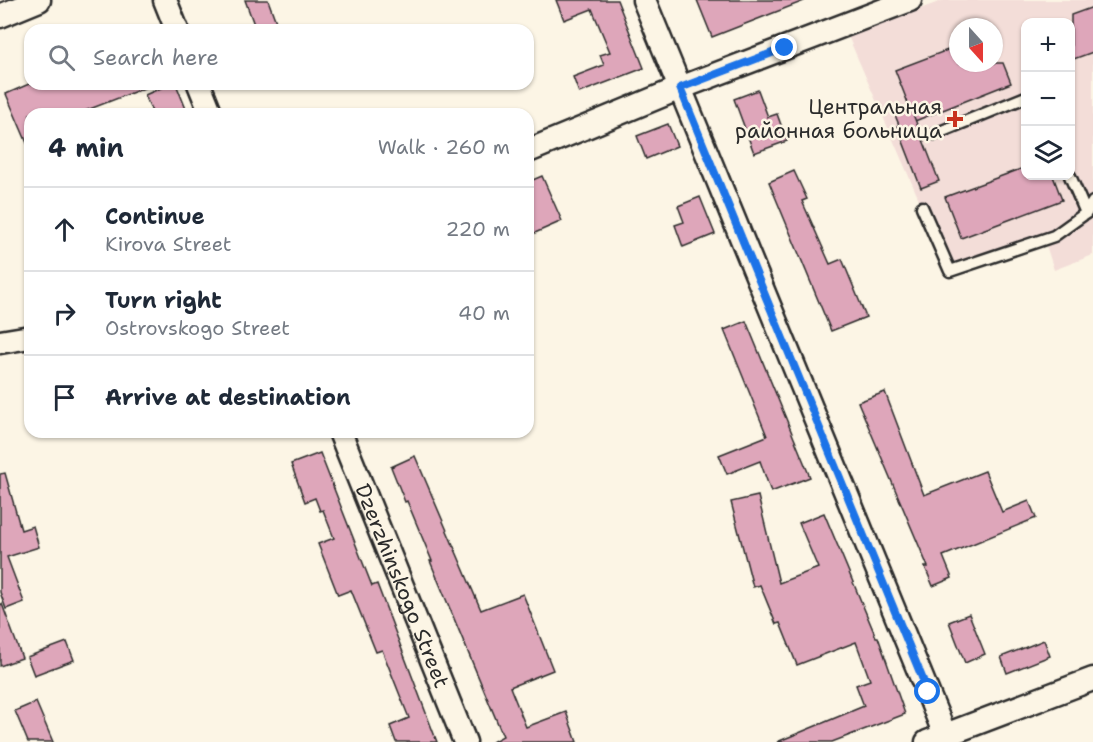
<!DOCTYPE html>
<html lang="en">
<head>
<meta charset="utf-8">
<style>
  :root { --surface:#fff; --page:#f2f2f3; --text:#1f2937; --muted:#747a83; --line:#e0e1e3 }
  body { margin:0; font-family:"Shantell Sans",sans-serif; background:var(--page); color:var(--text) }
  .controls { position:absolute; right:18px; top:18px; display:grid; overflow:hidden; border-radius:12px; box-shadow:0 2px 4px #0004 }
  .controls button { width:54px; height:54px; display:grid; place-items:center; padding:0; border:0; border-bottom:2px solid var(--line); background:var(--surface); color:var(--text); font:30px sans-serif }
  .compass { position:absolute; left:949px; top:18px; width:54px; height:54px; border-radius:50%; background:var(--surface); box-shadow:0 2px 4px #0004; rotate:159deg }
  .stop { position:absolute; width:18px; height:18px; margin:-14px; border:4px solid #1a73e8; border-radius:50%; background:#fff }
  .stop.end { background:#1a73e8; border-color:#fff; box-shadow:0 2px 6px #0008 }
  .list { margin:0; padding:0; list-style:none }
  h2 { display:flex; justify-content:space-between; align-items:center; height:78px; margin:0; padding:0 24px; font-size:26px }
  h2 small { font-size:20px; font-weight:400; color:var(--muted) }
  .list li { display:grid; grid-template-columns:39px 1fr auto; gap:18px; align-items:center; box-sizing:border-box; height:84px; padding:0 24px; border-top:2px solid var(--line) }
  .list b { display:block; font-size:22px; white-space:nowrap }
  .list p { margin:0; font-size:20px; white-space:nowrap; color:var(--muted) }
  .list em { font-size:20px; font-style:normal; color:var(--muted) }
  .icon { flex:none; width:33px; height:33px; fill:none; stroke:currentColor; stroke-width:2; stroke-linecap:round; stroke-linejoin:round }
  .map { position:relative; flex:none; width:1093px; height:742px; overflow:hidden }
  .search { position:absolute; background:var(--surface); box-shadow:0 2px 4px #0004; left:24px; top:24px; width:510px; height:66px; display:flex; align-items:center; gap:15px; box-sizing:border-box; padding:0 21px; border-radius:18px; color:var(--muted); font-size:22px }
  .panel { position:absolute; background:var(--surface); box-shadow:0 2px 4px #0004; left:24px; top:108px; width:510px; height:330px; border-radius:18px }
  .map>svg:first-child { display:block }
  .built { fill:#f3ddd8; fill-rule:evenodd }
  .building { fill:#dea6ba; stroke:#2b2b2b; stroke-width:1.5 }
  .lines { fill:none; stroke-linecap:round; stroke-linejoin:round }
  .lane-casing { stroke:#2b2b2b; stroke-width:15 }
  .street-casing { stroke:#2b2b2b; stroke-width:27 }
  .lane { stroke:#fcf5e5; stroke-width:10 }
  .street { stroke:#fcf5e5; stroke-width:22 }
  .route { stroke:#1a73e8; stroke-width:8 }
  .poi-dot { fill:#c8321e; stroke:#fcf5e5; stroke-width:2 }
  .labels { text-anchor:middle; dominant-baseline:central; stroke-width:5; stroke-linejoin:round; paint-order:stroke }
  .poi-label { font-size:21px; fill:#2b2b2b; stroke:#fcf5e5; text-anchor:end }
  .street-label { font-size:21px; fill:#2b2b2b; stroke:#fcf5e5 }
</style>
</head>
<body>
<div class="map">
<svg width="1093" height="742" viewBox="0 0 1093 742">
  <rect width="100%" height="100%" fill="#fcf5e5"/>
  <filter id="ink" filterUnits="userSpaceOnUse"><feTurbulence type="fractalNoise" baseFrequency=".0167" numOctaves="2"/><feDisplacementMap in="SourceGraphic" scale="12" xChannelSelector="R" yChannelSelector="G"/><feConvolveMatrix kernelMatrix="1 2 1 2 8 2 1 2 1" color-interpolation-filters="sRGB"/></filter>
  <g filter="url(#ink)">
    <!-- built -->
    <path class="built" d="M944 0H1093V255L1054 270 1044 239 950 271 848 36ZM1026 22H1070V176H1026ZM958 27H994V63H958Z"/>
    <!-- building -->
    <g class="building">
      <path d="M245 0H268L279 30H256Z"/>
      <path d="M556 0H617L644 68 579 93 573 77 604 65 600 55 610 52 592 9 564 20Z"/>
      <path d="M697 0H804V1L712 37Z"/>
      <path d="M1093 7V52L1071 60V15Z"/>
      <path d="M958 46V63H1003L1011 83 915 121 895 70Z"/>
      <path d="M29 84H152V85L77 114H30V150L6 94Z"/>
      <path d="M170 84H176L188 114H153L145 95Z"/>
      <path d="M758 90 768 117 777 114 787 141 754 153 734 99Z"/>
      <path d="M911 109 939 181 921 188 897 126 899 125 895 115Z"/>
      <path d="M668 124 677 146 646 159 637 136Z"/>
      <path d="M1026 167V176H1053L1062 200 961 238 945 197Z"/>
      <path d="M794 171 807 199 802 201 830 264 842 259 866 317 831 331 769 182Z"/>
      <path d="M542 176 562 221 528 236V182Z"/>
      <path d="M700 197 715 234 683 247 675 225 684 222 678 206Z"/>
      <path d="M746 321 810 477 771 492 760 461 727 474 719 455 767 436 724 330Z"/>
      <path d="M885 392 924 495 985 471 1002 512 1029 501 1036 518 943 556 952 578 933 586 925 567H928L858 402Z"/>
      <path d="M320 453 372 586 377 584 437 742H396L390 726 409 718 382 650 376 652 351 590 338 595 318 544 334 538 323 510 320 511 315 498 305 502 291 464Z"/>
      <path d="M415 456 481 610 523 594 553 670 510 687 526 727 566 712 577 742H492L503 736 430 561H432L407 501 405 502 391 467Z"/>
      <path d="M5 473 21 530 33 526 39 547 7 557 24 602 6 609 0 592V474Z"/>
      <path d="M758 496 779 583 818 568 799 523 824 513 876 637H878L905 714 832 742H777L864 706 856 685 870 680 856 642 797 665 780 623 776 624 760 585 753 587 731 502Z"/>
      <path d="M0 604H2L22 658 0 666Z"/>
      <path d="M969 614 985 654 965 663 949 622Z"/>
      <path d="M1044 640 1050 656 1007 673 1001 657Z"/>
      <path d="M67 642 74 660 34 675 27 657Z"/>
      <path d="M36 702 53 742H28L15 711Z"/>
    </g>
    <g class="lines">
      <!-- lane casing -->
      <g class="lane-casing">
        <g id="lane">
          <path d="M935 134 1026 97"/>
          <path d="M1070 176 1086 213"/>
          <path d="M922 207 950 271 1054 236 1086 213 1093 202"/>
        </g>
      </g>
      <!-- street casing -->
      <g class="street-casing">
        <g id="street">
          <path d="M165 0 177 30"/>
          <path d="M644 0 948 742"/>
          <path d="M0 16 39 0"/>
          <path d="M199 84 211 114"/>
          <path d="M528 151 680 88 910 0"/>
          <path d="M0 342 30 337"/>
          <path id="s1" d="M340 432 465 742"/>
          <path d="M927 742 1093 679"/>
        </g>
      </g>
      <!-- lane -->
      <use href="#lane" class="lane"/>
      <!-- street -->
      <use href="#street" class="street"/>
    </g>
  </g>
  <g class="lines" filter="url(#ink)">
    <!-- route -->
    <path class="route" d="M785 48 680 88 928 692"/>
  </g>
  <!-- markers -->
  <path class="poi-dot" d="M952 110h6v6h6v6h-6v6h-6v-6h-6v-6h6z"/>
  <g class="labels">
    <!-- poi labels -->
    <g class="poi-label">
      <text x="942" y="107">Центральная<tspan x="942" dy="24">районная больница</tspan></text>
    </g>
    <!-- street labels -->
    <g class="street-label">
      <text stroke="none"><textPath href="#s1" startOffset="166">Dzerzhinskogo Street</textPath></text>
    </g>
  </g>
</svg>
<div class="controls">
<button>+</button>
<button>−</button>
<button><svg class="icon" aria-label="layers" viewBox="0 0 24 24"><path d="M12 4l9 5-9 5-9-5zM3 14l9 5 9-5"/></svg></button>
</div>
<svg class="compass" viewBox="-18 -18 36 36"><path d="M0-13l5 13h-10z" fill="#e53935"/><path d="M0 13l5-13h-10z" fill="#747a83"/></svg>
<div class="stop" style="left:928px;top:692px"></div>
<div class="stop end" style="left:785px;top:48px"></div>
<div class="search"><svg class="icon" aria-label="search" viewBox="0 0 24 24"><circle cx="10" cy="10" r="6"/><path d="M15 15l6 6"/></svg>Search here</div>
<section class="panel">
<h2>4 min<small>Walk · 260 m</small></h2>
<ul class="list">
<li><svg class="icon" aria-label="ahead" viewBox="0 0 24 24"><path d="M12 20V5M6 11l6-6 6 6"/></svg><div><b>Continue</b><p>Kirova Street</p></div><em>220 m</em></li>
<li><svg class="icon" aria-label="right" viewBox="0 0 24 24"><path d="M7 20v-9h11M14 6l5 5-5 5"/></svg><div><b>Turn right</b><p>Ostrovskogo Street</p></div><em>40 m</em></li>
<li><svg class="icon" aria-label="arrive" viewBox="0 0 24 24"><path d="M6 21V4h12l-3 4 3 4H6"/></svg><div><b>Arrive at destination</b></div></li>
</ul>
</section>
</div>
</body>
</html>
